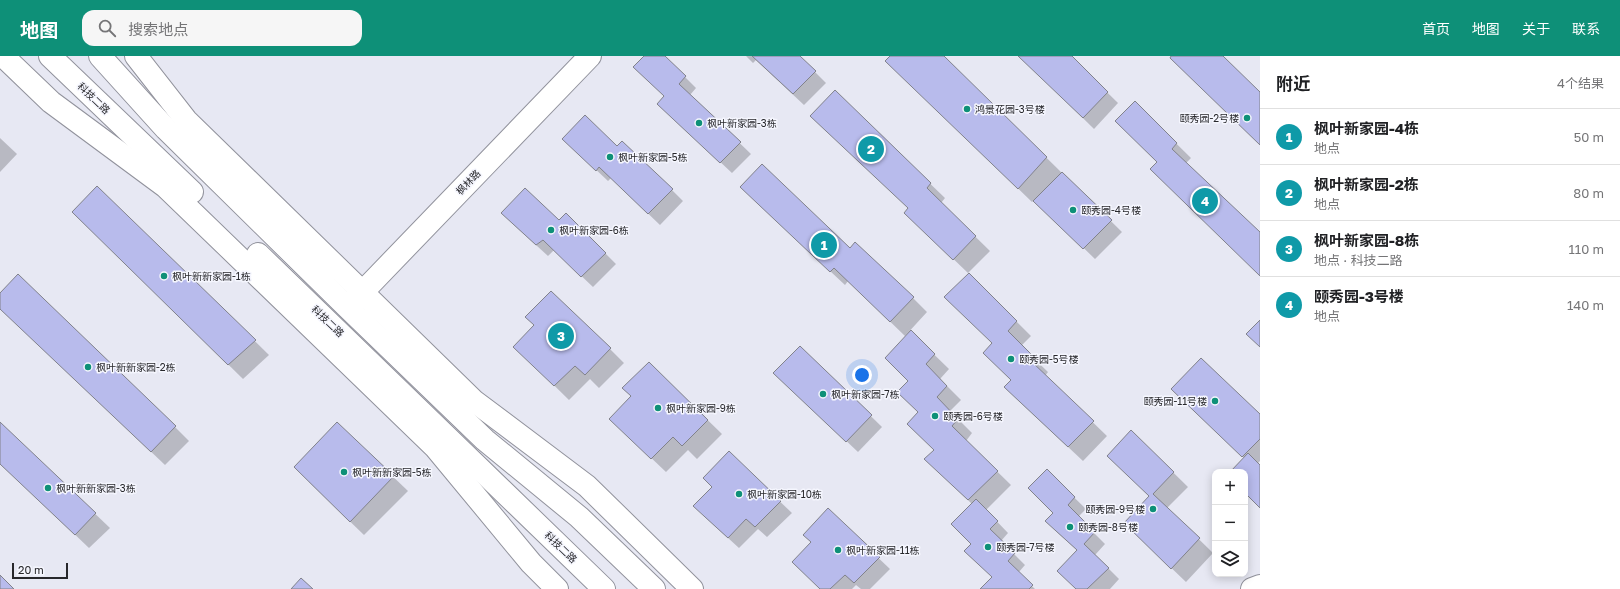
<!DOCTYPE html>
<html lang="zh">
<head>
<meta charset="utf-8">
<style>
  :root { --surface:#fff; --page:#f6f6f6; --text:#202124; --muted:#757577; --line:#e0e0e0; --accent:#0e9078 }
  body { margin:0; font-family:"Golos Text","Noto Sans SC",sans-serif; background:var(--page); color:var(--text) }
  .controls { position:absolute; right:12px; bottom:12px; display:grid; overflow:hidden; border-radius:8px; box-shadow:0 2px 10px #0003 }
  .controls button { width:36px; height:36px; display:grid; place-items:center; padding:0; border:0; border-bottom:1px solid var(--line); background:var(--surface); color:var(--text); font:20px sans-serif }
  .scale { position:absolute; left:12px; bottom:10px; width:56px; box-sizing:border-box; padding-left:4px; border:2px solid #27272b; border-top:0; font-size:11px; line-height:14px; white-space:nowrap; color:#27272b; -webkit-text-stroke:3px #f5f6fe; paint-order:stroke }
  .you { position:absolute; left:862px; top:319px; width:14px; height:14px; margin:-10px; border:3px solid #fff; border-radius:50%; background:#1a73e8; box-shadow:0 0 0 6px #1a73e833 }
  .badge { display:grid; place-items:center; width:26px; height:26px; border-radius:50%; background:var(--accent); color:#fff; font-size:13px; font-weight:700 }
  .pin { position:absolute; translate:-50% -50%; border:2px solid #fff; box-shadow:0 1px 4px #0006 }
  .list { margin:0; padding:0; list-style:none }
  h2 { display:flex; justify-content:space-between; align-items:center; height:52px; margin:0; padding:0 16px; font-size:17px }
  h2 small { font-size:13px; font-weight:400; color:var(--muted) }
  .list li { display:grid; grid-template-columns:26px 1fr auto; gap:12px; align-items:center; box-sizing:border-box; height:56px; padding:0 16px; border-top:1px solid var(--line) }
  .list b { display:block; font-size:15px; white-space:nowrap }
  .list p { margin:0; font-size:13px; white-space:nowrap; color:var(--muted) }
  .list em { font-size:13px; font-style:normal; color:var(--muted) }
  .icon { flex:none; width:22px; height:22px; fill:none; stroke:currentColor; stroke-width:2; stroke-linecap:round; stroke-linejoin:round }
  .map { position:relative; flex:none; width:1260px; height:533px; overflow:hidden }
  header { display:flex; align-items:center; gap:24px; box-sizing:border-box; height:56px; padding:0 20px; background:var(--accent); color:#fff }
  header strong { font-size:19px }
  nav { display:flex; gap:22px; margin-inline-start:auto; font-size:14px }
  .search { width:280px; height:36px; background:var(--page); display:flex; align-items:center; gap:10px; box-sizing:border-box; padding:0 14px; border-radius:12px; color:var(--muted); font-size:15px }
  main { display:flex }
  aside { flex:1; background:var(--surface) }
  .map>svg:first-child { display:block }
  .shadow { fill:#0003 }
  .building { fill:#b8bbec; stroke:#81828b }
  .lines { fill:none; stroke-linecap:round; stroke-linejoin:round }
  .secondary-casing { stroke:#91929c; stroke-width:24 }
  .secondary { stroke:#fff; stroke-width:22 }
  .poi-dot { fill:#0e9078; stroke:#f5f6fe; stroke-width:1.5 }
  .labels { text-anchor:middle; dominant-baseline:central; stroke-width:3; stroke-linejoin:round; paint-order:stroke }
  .street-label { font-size:10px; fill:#27272b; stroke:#f5f6fe }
  .poi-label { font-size:10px; fill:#27272b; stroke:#f5f6fe; text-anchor:start }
</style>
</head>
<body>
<header>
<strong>地图</strong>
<div class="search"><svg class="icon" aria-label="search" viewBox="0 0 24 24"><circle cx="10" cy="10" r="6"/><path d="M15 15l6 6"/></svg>搜索地点</div>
<nav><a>首页</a><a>地图</a><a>关于</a><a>联系</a></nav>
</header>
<main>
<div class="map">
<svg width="1260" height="533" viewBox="0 0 1260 533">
  <rect width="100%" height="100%" fill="#e7e8f3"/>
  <!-- shadow -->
  <g class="shadow">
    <path d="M645 0H664L696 32 690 39 751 98 732 117 670 59 665 41Z"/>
    <path d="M746 0H799L826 27 804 49 756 4 753 7Z"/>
    <path d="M891 0H943L1122 176 1095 203 1034 144 1032 146 901 19Z"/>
    <path d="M1020 0H1070L1118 47 1094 73Z"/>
    <path d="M835 36 945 142 941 147 990 195 968 217 920 171Z"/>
    <path d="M1135 47 1191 102 1186 107 1260 177V219L1159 106Z"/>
    <path d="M0 82 17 98 0 116Z"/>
    <path d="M617 91 672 134 683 145 660 169 611 122 608 125 574 93Z"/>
    <path d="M97 131 269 299 243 323 73 156Z"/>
    <path d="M755 145 850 193 913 242 927 256 905 280 848 225 845 229Z"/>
    <path d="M566 158 616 208 593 231 554 194 548 200 513 168 559 166Z"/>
    <path d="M969 218 1031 280 1021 290 1048 316 1045 320 1107 380 1083 405 1019 345 1012 324 993 288Z"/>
    <path d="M0 238 175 371 189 385 165 409 0 252Z"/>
    <path d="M911 276 949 313 940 323 961 344 950 355 972 377 966 385 1011 429 986 454 1008 477 1001 485 1025 509 1018 517 1035 533H981L993 521 972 488V448L940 417 935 394 919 357 909 325Z"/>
    <path d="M515 291 610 293 624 307 599 332 590 323 569 344Z"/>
    <path d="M800 291 882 371 858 396 786 328Z"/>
    <path d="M649 307 722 378 697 403 688 394 666 416 625 377 632 340Z"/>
    <path d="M1183 344 1260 360V405L1257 408 1260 410V451L1245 437V416H1231L1244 402Z"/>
    <path d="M0 367 110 472 89 492 0 407Z"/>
    <path d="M337 367 408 435 364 479 309 426Z"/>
    <path d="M1131 375 1188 431 1167 452 1213 497 1186 526 1139 481 1150 440Z"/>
    <path d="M729 397 792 457 767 481 758 473 739 492 705 461 714 431Z"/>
    <path d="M1047 415 1086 453 1078 461 1105 488 1095 499 1119 523 1110 533H1077L1078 495 1057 476Z"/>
    <path d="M828 454 890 513 870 533H861L856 529 852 533H821L812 487Z"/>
  </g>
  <!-- building -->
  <g class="building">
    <path d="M644 0H665L686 20 679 28 741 86 720 107 657 48 664 40 633 11Z"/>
    <path d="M752 0H800L816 15 793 38Z"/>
    <path d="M890 0H944L1047 101 1018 133 885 5Z"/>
    <path d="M1018 0H1072L1108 36 1083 62Z"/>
    <path d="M1171 0H1223L1260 36V89L1170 2Z"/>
    <path d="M835 34 931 127 927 132 976 180 953 204 904 157 908 152 810 60Z"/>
    <path d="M1135 45 1177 87 1172 93 1260 176V220L1150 113 1157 106 1115 65Z"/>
    <path d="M585 59 617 90 622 85 673 133 648 158 599 111 596 115 562 83Z"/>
    <path d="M762 108 850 192 855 186 914 241 890 266 834 212 830 216 740 131Z"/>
    <path d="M1062 116 1112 164 1083 193 1033 145Z"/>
    <path d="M97 130 256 284 228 309 72 156Z"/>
    <path d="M525 132 559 164 566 157 606 197 581 221 543 184 536 189 501 157Z"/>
    <path d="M969 217 1017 265 1008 275 1034 301 1031 305 1094 365 1068 391 1004 331 1011 324 983 297 992 287 944 241Z"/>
    <path d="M18 218 176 370 151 396 0 253V237Z"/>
    <path d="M551 235 611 292 585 319 575 310 554 330 513 291 534 269 525 261Z"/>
    <path d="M1260 264V291L1246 278Z"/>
    <path d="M911 274 935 298 926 308 947 330 937 341 958 363 952 370 998 415 968 444 924 403 934 394 907 368 918 356 897 336 908 325 885 302Z"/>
    <path d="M800 290 872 359 846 386 773 317Z"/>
    <path d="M1201 302 1260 358V383L1242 401 1171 333Z"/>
    <path d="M649 306 708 364 682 390 673 381 651 403 609 363 631 340 622 332Z"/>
    <path d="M0 366 96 457 75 479 0 408Z"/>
    <path d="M337 366 394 420 350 466 294 411Z"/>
    <path d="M1131 374 1174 416 1153 438 1200 482 1171 513 1124 467 1149 440 1107 400Z"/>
    <path d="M729 395 781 445 755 471 746 463 728 482 693 450 712 431 703 422Z"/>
    <path d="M1248 397 1260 409V452L1245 437V416H1230Z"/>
    <path d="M1047 413 1075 441 1068 449 1095 476 1084 488 1109 512 1087 533H1076L1057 515 1077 494 1045 465 1053 457 1028 432Z"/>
    <path d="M976 443 998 465 990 473 1015 497 1008 505 1033 529 1029 533H980L992 521 964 495 971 488 951 468Z"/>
    <path d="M828 452 880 501 854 527 845 519 830 533H820L792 506 811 486 803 479Z"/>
    <path d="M0 519 14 533H0Z"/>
    <path d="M301 522 313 533H291Z"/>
  </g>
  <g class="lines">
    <!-- secondary casing -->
    <g class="secondary-casing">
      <g id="secondary">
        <path d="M3 0 51 46 166 131 435 391 531 507 557 533"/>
        <path d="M50 0 192 136"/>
        <path d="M100 0 166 73 347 251 485 384 579 461 654 533"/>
        <path d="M136 0 186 64 474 345 587 430 692 533"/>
        <path d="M258 198 604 533"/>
        <path d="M352 247 590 0"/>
        <path d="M1252 533 1260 530"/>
      </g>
    </g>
    <!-- secondary -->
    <use href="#secondary" class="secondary"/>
  </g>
  <!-- markers -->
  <g class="poi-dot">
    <circle cx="967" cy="53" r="4"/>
    <circle cx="1247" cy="62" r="4"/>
    <circle cx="699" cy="67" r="4"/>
    <circle cx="610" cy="101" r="4"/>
    <circle cx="1073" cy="154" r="4"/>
    <circle cx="551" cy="174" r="4"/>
    <circle cx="164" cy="220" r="4"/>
    <circle cx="1011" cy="303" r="4"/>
    <circle cx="88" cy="311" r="4"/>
    <circle cx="823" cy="338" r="4"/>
    <circle cx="1215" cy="345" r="4"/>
    <circle cx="658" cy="352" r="4"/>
    <circle cx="935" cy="360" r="4"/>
    <circle cx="344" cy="416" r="4"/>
    <circle cx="48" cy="432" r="4"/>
    <circle cx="739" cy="438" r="4"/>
    <circle cx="1153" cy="453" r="4"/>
    <circle cx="1070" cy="471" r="4"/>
    <circle cx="988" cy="491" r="4"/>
    <circle cx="838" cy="494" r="4"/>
  </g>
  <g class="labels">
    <!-- street labels -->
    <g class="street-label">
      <text transform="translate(94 42) rotate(44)">科技二路</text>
      <text transform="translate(468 126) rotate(-46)">枫林路</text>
      <text transform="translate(328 265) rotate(44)">科技二路</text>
      <text transform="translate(561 491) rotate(44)">科技二路</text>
    </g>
    <!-- poi labels -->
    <g class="poi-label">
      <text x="975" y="53">鸿景花园-3号楼</text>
      <text x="1239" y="62" text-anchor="end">颐秀园-2号楼</text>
      <text x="707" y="67">枫叶新家园-3栋</text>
      <text x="618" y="101">枫叶新家园-5栋</text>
      <text x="1081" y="154">颐秀园-4号楼</text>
      <text x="559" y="174">枫叶新家园-6栋</text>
      <text x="172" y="220">枫叶新新家园-1栋</text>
      <text x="1019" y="303">颐秀园-5号楼</text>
      <text x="96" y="311">枫叶新新家园-2栋</text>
      <text x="831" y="338">枫叶新家园-7栋</text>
      <text x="1207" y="345" text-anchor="end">颐秀园-11号楼</text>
      <text x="666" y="352">枫叶新家园-9栋</text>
      <text x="943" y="360">颐秀园-6号楼</text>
      <text x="352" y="416">枫叶新新家园-5栋</text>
      <text x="56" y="432">枫叶新新家园-3栋</text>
      <text x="747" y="438">枫叶新家园-10栋</text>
      <text x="1145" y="453" text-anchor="end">颐秀园-9号楼</text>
      <text x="1078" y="471">颐秀园-8号楼</text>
      <text x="996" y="491">颐秀园-7号楼</text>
      <text x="846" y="494">枫叶新家园-11栋</text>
    </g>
  </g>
</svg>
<div class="controls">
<button>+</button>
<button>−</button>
<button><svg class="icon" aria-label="layers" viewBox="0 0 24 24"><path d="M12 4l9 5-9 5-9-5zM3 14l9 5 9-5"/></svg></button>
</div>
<div class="scale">20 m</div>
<div class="you"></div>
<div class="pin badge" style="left:824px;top:189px;background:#0f9aa8">1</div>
<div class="pin badge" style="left:871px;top:93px;background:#0f9aa8">2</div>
<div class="pin badge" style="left:561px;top:280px;background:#0f9aa8">3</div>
<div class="pin badge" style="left:1205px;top:145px;background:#0f9aa8">4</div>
</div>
<aside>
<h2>附近<small>4个结果</small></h2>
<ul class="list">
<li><span class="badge" style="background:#0f9aa8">1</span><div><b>枫叶新家园-4栋</b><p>地点</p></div><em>50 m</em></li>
<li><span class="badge" style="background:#0f9aa8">2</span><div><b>枫叶新家园-2栋</b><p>地点</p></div><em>80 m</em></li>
<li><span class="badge" style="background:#0f9aa8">3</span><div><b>枫叶新家园-8栋</b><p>地点 · 科技二路</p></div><em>110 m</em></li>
<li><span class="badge" style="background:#0f9aa8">4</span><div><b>颐秀园-3号楼</b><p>地点</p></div><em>140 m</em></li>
</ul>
</aside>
</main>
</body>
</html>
